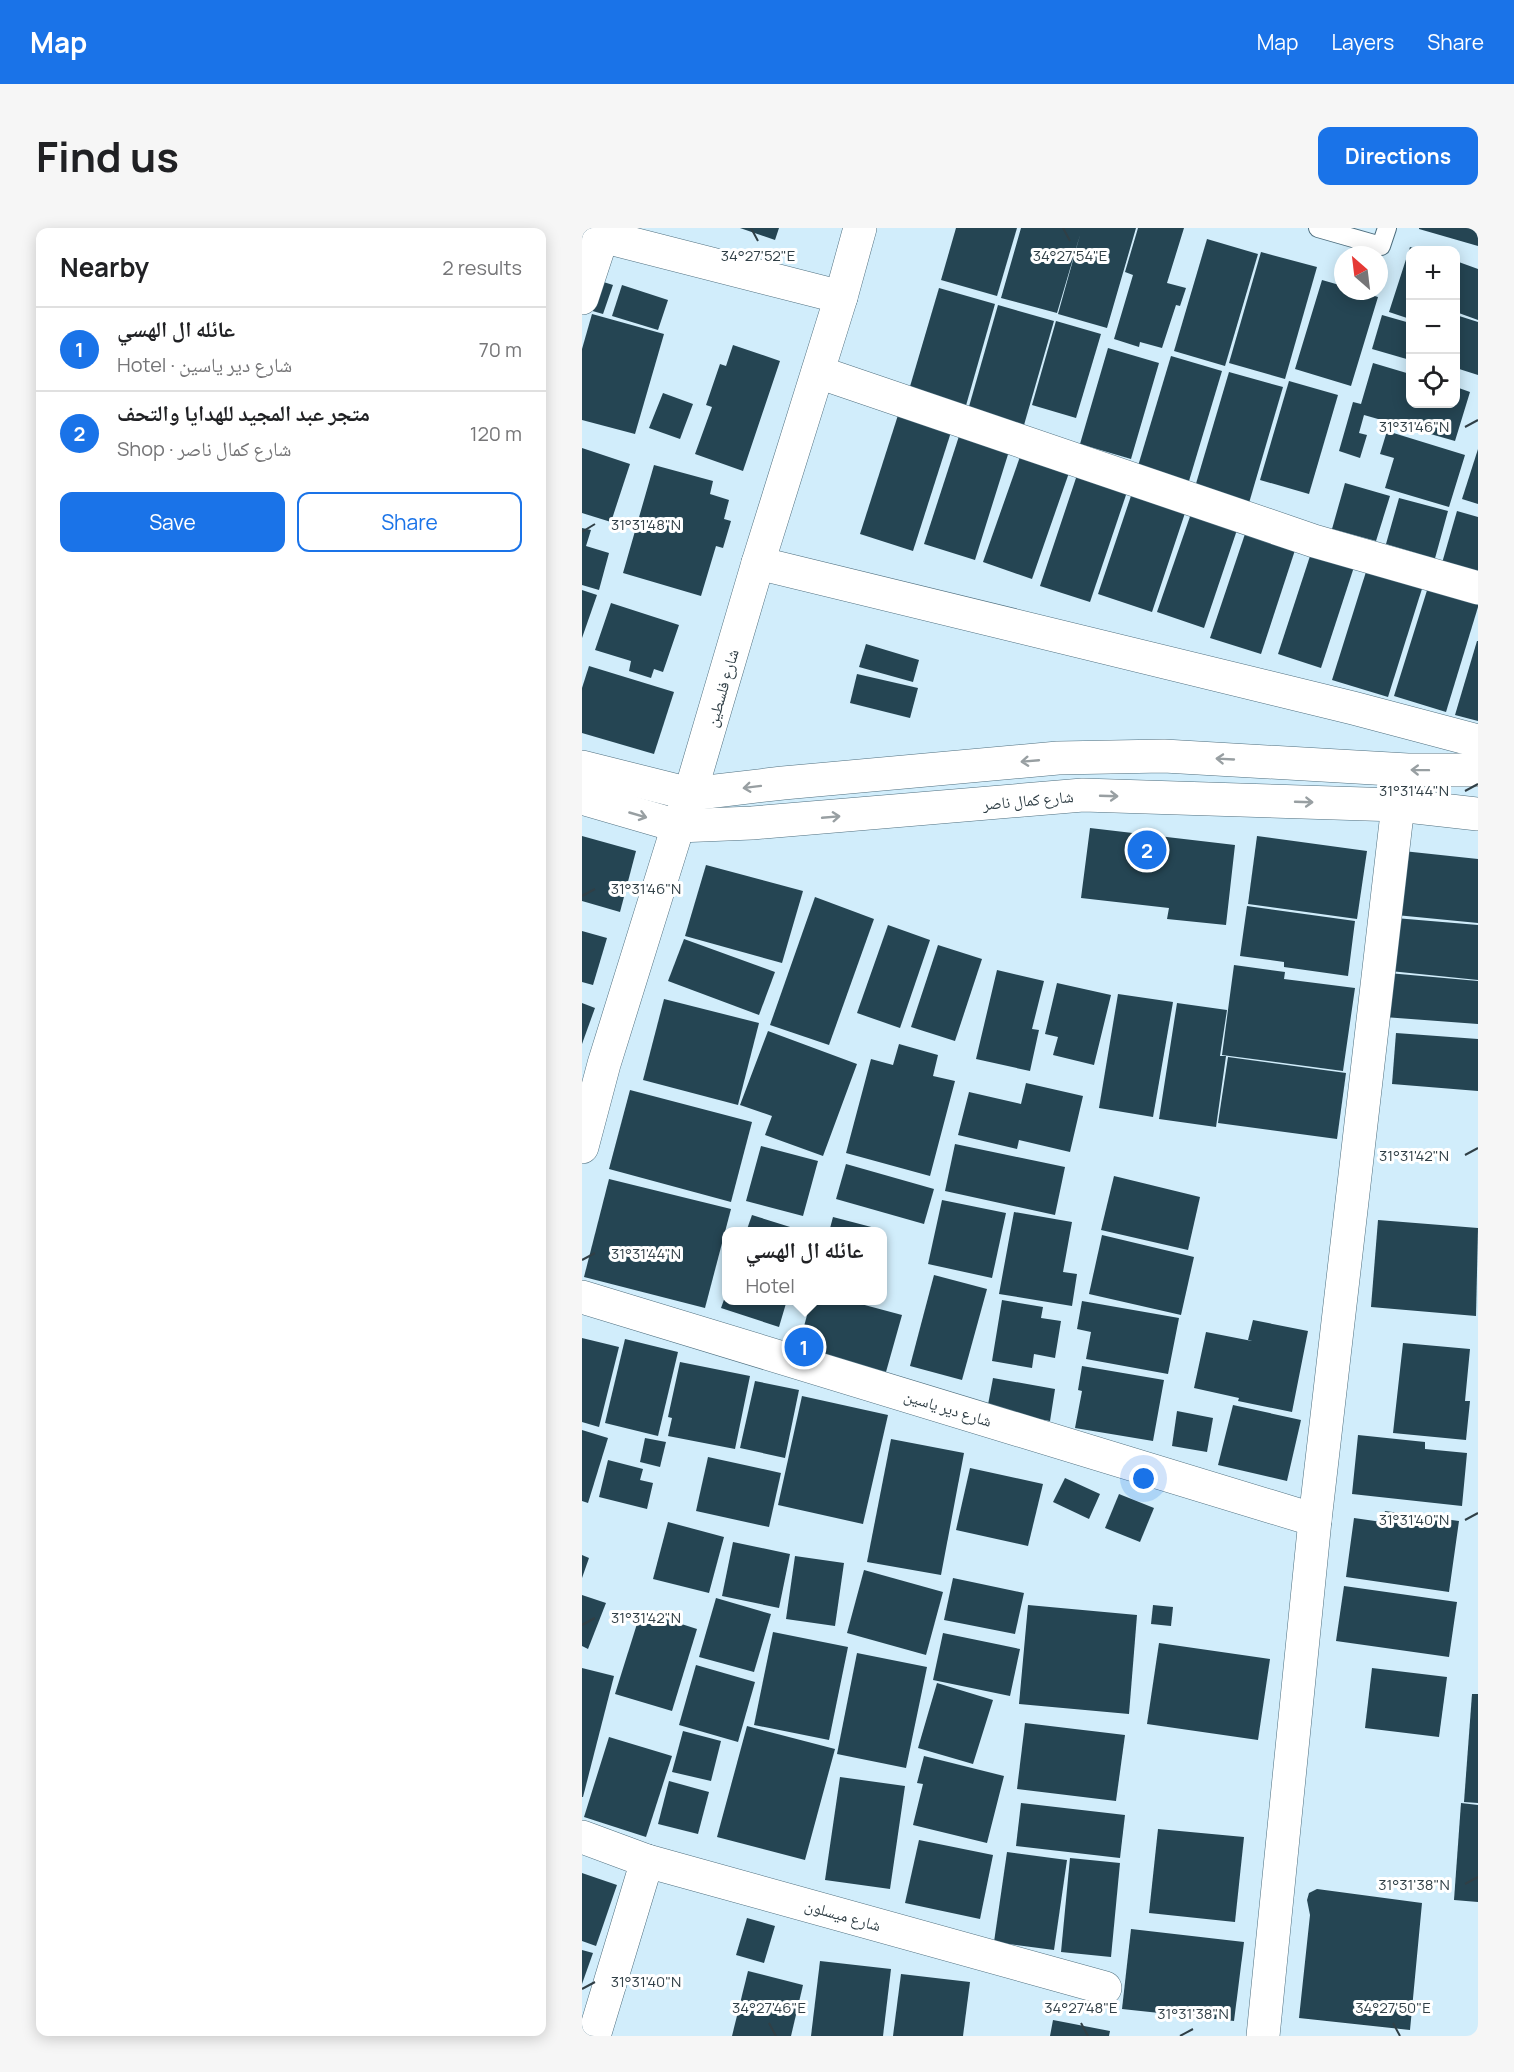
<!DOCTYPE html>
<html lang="en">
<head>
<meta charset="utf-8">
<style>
  :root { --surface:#fff; --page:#f6f6f6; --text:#202124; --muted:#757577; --line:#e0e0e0; --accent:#1a73e8 }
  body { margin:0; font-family:Manrope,"Noto Naskh Arabic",sans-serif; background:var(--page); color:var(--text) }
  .controls { position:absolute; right:18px; top:18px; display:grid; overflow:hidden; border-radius:12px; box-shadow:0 3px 15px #0003 }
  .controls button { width:54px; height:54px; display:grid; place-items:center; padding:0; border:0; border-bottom:2px solid var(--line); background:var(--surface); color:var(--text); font:30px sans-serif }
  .compass { position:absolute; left:752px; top:18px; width:54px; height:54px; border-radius:50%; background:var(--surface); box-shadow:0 3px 15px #0003; rotate:332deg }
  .you { position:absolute; left:562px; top:1251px; width:21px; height:21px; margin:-15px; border:4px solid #fff; border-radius:50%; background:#1a73e8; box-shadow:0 0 0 9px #1a73e833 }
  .badge { display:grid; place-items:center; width:39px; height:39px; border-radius:50%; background:var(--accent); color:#fff; font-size:20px; font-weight:700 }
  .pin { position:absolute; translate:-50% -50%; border:3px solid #fff; box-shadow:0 2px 6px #0006 }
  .popup { position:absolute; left:140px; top:999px; width:165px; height:78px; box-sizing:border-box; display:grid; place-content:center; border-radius:12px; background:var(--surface); filter:drop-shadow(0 2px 4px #0005); font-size:20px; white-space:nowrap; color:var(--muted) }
  .popup b { font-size:22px; color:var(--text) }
  .popup::after { content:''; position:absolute; left:50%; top:100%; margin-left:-12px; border:12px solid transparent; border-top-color:var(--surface) }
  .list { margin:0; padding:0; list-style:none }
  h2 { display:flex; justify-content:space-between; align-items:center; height:78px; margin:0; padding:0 24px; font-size:26px }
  h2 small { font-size:20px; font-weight:400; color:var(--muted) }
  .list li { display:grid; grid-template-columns:39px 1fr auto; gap:18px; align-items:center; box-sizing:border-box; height:84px; padding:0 24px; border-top:2px solid var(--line) }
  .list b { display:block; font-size:22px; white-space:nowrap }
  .list p { margin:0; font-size:20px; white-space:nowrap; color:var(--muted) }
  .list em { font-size:20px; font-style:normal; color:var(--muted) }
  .actions { display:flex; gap:12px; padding:18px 24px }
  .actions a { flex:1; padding:14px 0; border:2px solid var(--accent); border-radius:12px; text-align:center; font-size:21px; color:var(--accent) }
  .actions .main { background:var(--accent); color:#fff }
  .icon { flex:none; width:33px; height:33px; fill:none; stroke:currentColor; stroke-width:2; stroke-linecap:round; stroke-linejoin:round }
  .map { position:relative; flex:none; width:896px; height:1808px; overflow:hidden; border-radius:12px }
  header { display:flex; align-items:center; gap:36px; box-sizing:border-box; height:84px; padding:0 30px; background:var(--accent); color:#fff }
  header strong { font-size:28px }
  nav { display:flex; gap:33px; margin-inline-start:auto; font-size:21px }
  .intro { display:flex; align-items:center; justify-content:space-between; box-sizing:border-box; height:144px; padding:0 36px }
  h1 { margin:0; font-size:42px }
  .button { padding:15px 27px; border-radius:12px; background:var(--accent); color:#fff; font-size:21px; font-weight:700 }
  main { display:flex; gap:36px; padding:0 36px }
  aside { flex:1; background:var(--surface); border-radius:12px; box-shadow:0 3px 15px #0003 }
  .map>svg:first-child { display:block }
  .building { fill:#254553 }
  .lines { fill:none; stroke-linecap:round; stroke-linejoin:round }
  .lane-casing { stroke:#4f6f7f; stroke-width:20 }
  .street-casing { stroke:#4f6f7f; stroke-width:34 }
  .secondary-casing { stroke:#4f6f7f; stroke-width:34 }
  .lane { stroke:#fff; stroke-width:18 }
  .street { stroke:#fff; stroke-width:33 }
  .secondary { stroke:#fff; stroke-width:33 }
  .oneway { stroke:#989fa2 }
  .ticks { fill:none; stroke:#303f46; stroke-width:2 }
  .labels { text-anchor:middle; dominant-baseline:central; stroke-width:6; stroke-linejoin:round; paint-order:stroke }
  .street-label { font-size:16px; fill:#303f46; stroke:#fff }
  .ticks-label { font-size:15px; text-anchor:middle; fill:#303f46; stroke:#fff; stroke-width:6; stroke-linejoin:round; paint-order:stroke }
</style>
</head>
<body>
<header>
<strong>Map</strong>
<nav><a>Map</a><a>Layers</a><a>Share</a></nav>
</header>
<div class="intro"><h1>Find us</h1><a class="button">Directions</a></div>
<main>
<aside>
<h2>Nearby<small>2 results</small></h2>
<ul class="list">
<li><span class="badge">1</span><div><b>عائله ال الهسي</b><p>Hotel · شارع دير ياسين</p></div><em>70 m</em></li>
<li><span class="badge">2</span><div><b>متجر عبد المجيد للهدايا والتحف</b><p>Shop · شارع كمال ناصر</p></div><em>120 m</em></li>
</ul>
<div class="actions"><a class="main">Save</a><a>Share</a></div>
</aside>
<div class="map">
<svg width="896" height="1808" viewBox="0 0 896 1808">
  <rect width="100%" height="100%" fill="#d1edfb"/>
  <!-- building -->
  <g class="building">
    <path d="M158 0H197L193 12Z"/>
    <path d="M374 0H435L415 68 359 52Z"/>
    <path d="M439 0H554L525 100 476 86 498 7 475 85 419 70Z"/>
    <path d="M556 0H602L585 55 604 60 598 78 594 77 580 120 558 114 557 119 532 111 551 47 543 44Z"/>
    <path d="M837 0H896V18L837 1Z"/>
    <path d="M625 11 676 26 643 138 592 123Z"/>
    <path d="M828 19 838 22H828V91L807 84Z"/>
    <path d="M679 24 735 39 703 151 647 135Z"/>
    <path d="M874 33 896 41V92L874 84Z"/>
    <path d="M9 50 31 57 21 86 0 80Z"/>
    <path d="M740 52 761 58V63H776L796 69 769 158 713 141Z"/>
    <path d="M40 57 86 72 76 102 30 88Z"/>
    <path d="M357 60 413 76 381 188 324 172Z"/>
    <path d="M416 77 472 93 440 204 384 189Z"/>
    <path d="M10 86 82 106 53 206 0 192V121Z"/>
    <path d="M800 87 828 95V132L790 121Z"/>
    <path d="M874 87 896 94V147L874 140Z"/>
    <path d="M474 93 519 106 494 190 450 177Z"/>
    <path d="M151 117 198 133 161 243 113 226 130 179 124 177 138 136 144 138Z"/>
    <path d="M526 120 577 135 549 231 498 216Z"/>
    <path d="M589 128 640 143 607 253 556 238Z"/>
    <path d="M791 135 828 146V176H874V159L888 164 873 213 782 187 777 205 785 207 778 230 757 223 771 174 779 176Z"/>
    <path d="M647 144 701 159 667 275 613 259Z"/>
    <path d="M707 153 756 167 727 266 678 252Z"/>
    <path d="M81 165 111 176 98 211 67 200Z"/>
    <path d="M317 184 370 201 331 323 278 306Z"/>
    <path d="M805 203 883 227 867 279 803 260 812 230 798 226Z"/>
    <path d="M378 205 428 220 393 332 342 316Z"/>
    <path d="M0 220 48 236 29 294 0 285Z"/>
    <path d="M896 221V276L880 271Z"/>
    <path d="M440 223 489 239 450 351 401 334Z"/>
    <path d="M72 237 131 253 128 266 147 272 142 291 149 293 141 320 134 318 119 368 41 345Z"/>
    <path d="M496 244 546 261 508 374 458 358Z"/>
    <path d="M763 255 808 268 794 313 750 301Z"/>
    <path d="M552 259 606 276 570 384 516 366Z"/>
    <path d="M817 270 866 283 852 334 833 329 834 325 804 316Z"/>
    <path d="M612 277 658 293 622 400 575 384Z"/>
    <path d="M875 283 896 289V353L858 342Z"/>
    <path d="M666 297 716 313 679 426 628 410Z"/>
    <path d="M0 300 9 302 4 318 27 325 17 362 0 357Z"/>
    <path d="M729 325 772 339 739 440 696 426Z"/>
    <path d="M788 331 844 348 806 469 750 452Z"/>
    <path d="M847 356 896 371V379L864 484 812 468Z"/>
    <path d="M0 362 15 367 0 410Z"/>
    <path d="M29 375 97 397 81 444 72 441 69 450 47 443 49 433 13 422Z"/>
    <path d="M895 413H896V493L873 487Z"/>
    <path d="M284 416 337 432 331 454 277 439Z"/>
    <path d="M7 438 92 464 72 526 0 505V460Z"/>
    <path d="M275 446 336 460 328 490 268 475Z"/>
    <path d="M508 600 653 617 644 697 585 691 587 680 499 670Z"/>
    <path d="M0 608 54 623 38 684 0 673Z"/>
    <path d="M675 608 785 623 775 691 666 676Z"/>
    <path d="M821 623 896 631V695L814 687Z"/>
    <path d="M124 637 221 663 200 735 103 708Z"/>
    <path d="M233 669 292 691 247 817 188 797Z"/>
    <path d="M665 678 773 693 766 748 702 739V734L658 728Z"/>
    <path d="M813 690 896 697V752L808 743Z"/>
    <path d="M306 697 348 712 318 800 275 785Z"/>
    <path d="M0 703 25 710 11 757 0 754Z"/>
    <path d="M102 711 193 744 177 787 86 753Z"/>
    <path d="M356 717 400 731 373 813 329 799Z"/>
    <path d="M652 737 703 744 702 751 773 760 761 843 640 827Z"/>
    <path d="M415 742 462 753 450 801 457 802 448 843 394 831Z"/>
    <path d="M806 745 896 753V796L802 789Z"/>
    <path d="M475 755 529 767 512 837 471 827 476 809 463 806Z"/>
    <path d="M536 766 591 774 571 889 517 880Z"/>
    <path d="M82 771 177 795 156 877 61 852Z"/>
    <path d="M0 775 13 780 0 816Z"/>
    <path d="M595 775 645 782 638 828H644L634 899 577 891Z"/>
    <path d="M186 803 275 836 241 928 183 907 190 888 158 877Z"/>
    <path d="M814 805 896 811V863L810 856Z"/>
    <path d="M317 816 356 827 351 848 373 853 348 948 264 925 289 831 311 837Z"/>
    <path d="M646 829 764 845 755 911 636 895Z"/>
    <path d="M444 855 501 868 488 924 437 912 435 921 376 907 387 864 439 876Z"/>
    <path d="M48 862 170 894 149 974 27 941Z"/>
    <path d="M373 916 483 939 473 987 363 963Z"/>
    <path d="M179 918 236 933 221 988 164 973Z"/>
    <path d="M264 936 352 961 342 996 254 971Z"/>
    <path d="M532 948 618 969 606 1022 519 1002Z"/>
    <path d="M27 951 149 981 123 1080 2 1049Z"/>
    <path d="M360 972 424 985 410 1050 346 1036Z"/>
    <path d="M432 984 490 994 481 1044 495 1046 490 1078 417 1066Z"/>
    <path d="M170 987 221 1003V1004H164Z"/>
    <path d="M251 989 297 1001V1004H247Z"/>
    <path d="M796 992 896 1000 894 1088 789 1079Z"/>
    <path d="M520 1007 612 1029 599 1087 507 1066Z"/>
    <path d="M352 1047 405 1061 380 1152 328 1138Z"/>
    <path d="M144 1066V1072H205L197 1099 139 1080Z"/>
    <path d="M229 1072H264L320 1087 304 1144 216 1121Z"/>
    <path d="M420 1072 461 1079 459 1090 479 1093 473 1130 452 1126 450 1140 410 1133Z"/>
    <path d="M500 1073 597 1090 586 1146 504 1131 509 1104 495 1101Z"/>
    <path d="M671 1092 726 1103 710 1184 656 1173 657 1170 612 1160 624 1104 670 1113 666 1112Z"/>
    <path d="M0 1110 37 1119 17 1199 0 1194Z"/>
    <path d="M43 1111 96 1124 76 1208 23 1195Z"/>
    <path d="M821 1115 888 1121 883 1173H888L884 1212 811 1205Z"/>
    <path d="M98 1134 168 1148 153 1221 86 1208 90 1190 86 1189Z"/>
    <path d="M500 1138 582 1152 571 1213 493 1200 500 1163 496 1162Z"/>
    <path d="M411 1150 473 1161 468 1193 405 1182Z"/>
    <path d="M173 1153 217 1162 203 1230 158 1220Z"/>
    <path d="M220 1168 306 1187 281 1296 196 1277Z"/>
    <path d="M651 1177 719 1192 705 1253 636 1237Z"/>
    <path d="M595 1183 631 1190 625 1224 590 1218Z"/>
    <path d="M0 1202 26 1210 6 1275 0 1273Z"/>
    <path d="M776 1207 843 1214V1221L885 1225 880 1278 770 1266Z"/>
    <path d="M63 1210 84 1214 78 1239 58 1234Z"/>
    <path d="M309 1211 382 1225 359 1347 285 1334Z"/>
    <path d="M126 1229 199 1245 187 1299 114 1283Z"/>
    <path d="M26 1232 61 1241 58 1252 71 1255 65 1281 17 1269Z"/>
    <path d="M388 1240 461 1256 446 1318 374 1302Z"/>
    <path d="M483 1250 518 1266 507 1291 471 1274Z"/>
    <path d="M537 1266 572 1280 558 1314 523 1300Z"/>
    <path d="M803 1283 877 1293 867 1364 764 1349 772 1290 800 1294Z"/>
    <path d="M86 1294 142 1309 127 1365 71 1351Z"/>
    <path d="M151 1314 208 1326 197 1380 140 1368Z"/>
    <path d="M0 1327 7 1330 0 1350Z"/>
    <path d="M213 1328 262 1335 253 1398 204 1391Z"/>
    <path d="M282 1342 361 1364 344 1427 265 1405Z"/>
    <path d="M371 1350 442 1365 433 1406 362 1392Z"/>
    <path d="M762 1358 875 1374 867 1429 754 1413Z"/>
    <path d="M0 1367 24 1375 6 1421 0 1418Z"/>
    <path d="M134 1370 189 1386 172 1444 117 1429Z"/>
    <path d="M446 1377 555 1387 547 1486 437 1476Z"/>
    <path d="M571 1377 591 1379 589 1398 569 1396Z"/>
    <path d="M59 1383 115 1401 90 1483 33 1466Z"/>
    <path d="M191 1404 266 1419 247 1512 172 1497Z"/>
    <path d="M361 1405 438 1421 428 1468 351 1452Z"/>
    <path d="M577 1415 688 1431 676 1512 565 1496Z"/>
    <path d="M275 1425 345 1439 324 1540 255 1526Z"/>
    <path d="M114 1437 173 1454 156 1514 97 1497Z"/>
    <path d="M0 1440 32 1448 1 1569H0Z"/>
    <path d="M790 1440 865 1449 857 1509 783 1500Z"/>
    <path d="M355 1455 411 1472 391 1536 336 1520Z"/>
    <path d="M890 1466H896V1575L882 1574Z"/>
    <path d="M443 1495 543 1507 534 1573 435 1561Z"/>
    <path d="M165 1498 253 1521 223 1632 135 1609Z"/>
    <path d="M101 1503 139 1513 129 1553 90 1544Z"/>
    <path d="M27 1509 90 1528 64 1609 2 1589Z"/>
    <path d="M342 1528 422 1548 405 1615 331 1597 341 1556 335 1555Z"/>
    <path d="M258 1549 323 1558 308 1661 243 1652Z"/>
    <path d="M87 1553 127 1564 116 1606 76 1596Z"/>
    <path d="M439 1575 543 1587 538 1630 434 1618Z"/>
    <path d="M879 1575 896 1577V1674L872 1672Z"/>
    <path d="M576 1601 662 1609 653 1694 567 1685Z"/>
    <path d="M337 1612 411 1627 398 1691 323 1675Z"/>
    <path d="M425 1624 485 1632 472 1722 412 1714Z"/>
    <path d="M488 1630 538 1635 529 1729 479 1724Z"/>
    <path d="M0 1645 35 1657 14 1718 0 1713Z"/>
    <path d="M735 1661 840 1675 828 1802 717 1790 728 1687 725 1672 727 1665Z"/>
    <path d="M165 1690 193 1698 182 1735 154 1727Z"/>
    <path d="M549 1701 662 1714 652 1793 540 1781Z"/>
    <path d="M0 1722 11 1725 0 1756Z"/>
    <path d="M238 1733 309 1741 301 1808H229Z"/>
    <path d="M166 1743 221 1757 209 1808H150Z"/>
    <path d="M319 1746 388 1754 381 1808H311Z"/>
    <path d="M471 1792 528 1803 527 1808H468Z"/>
  </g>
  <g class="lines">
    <!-- lane casing -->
    <g class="lane-casing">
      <path id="lane" d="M736 0 799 18 805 0"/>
    </g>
    <!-- street casing -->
    <g class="street-casing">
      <g id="street">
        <path d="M0 3 259 69"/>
        <path d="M0 70 23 0"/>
        <path d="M236 144 732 313 896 360"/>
        <path d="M176 335 771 480 896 513"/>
        <path d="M0 1069 733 1292"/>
        <path d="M0 1609 65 1633 523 1760"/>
        <path d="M12 1808 65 1633"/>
        <path d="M681 1808 733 1292 816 577"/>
      </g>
    </g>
    <!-- secondary casing -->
    <g class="secondary-casing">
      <g id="secondary">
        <path d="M0 539 108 566 201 555 476 530 582 528 826 542H896"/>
        <path d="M0 570 96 598 170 595 501 567 816 577 896 586"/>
        <path d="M0 919 22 836 96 598 108 566 176 335 259 69 278 0"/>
      </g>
    </g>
    <!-- lane -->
    <use href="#lane" class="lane"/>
    <!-- street -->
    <use href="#street" class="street"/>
    <!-- secondary -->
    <use href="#secondary" class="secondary"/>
  </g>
  <!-- one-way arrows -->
  <defs><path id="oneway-shaft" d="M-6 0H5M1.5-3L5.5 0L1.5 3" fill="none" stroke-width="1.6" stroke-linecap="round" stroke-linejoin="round" transform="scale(1.5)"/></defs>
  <g class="oneway">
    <use href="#oneway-shaft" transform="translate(643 531) rotate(-177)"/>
    <use href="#oneway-shaft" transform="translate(448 533) rotate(175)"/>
    <use href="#oneway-shaft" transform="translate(838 542) rotate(-179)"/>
    <use href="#oneway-shaft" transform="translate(170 559) rotate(173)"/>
    <use href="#oneway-shaft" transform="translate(527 568) rotate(2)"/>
    <use href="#oneway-shaft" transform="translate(722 574) rotate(2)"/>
    <use href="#oneway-shaft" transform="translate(56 587) rotate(16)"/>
    <use href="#oneway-shaft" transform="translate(249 589) rotate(-5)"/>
  </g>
  <!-- ticks -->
  <path class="ticks" d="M169 0 176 13M481 0 488 13M883 199 896 192M0 304 13 296M883 563 896 556M0 668 13 661M883 927 896 920M0 1032 13 1025M883 1292 896 1285M0 1397 13 1390M883 1656 896 1649M0 1761 13 1754M187 1795 194 1808M499 1795 506 1808M811 1795 818 1808M598 1808 611 1801"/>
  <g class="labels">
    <!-- street labels -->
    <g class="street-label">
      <text transform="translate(140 460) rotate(-74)">شارع فلسطين</text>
      <text transform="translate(446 572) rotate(-5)">شارع كمال ناصر</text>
      <text transform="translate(366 1180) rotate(17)">شارع دير ياسين</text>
      <text transform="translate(261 1687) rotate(16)">شارع ميسلون</text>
    </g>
  </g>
  <g class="ticks-label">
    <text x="176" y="33">34°27'52"E</text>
    <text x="488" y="33">34°27'54"E</text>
    <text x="832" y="204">31°31'46"N</text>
    <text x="64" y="302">31°31'48"N</text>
    <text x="832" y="568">31°31'44"N</text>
    <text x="64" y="666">31°31'46"N</text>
    <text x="832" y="933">31°31'42"N</text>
    <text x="64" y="1031">31°31'44"N</text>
    <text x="832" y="1297">31°31'40"N</text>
    <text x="64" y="1395">31°31'42"N</text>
    <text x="832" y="1662">31°31'38"N</text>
    <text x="64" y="1759">31°31'40"N</text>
    <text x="187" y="1785">34°27'46"E</text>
    <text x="499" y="1785">34°27'48"E</text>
    <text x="811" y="1785">34°27'50"E</text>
    <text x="611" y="1791">31°31'38"N</text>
  </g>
</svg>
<div class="controls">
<button>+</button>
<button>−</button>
<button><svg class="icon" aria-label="locate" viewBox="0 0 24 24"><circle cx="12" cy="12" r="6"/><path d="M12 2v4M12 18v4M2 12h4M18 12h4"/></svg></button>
</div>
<svg class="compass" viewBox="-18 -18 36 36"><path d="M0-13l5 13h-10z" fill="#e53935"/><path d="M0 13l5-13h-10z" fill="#757577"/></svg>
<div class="you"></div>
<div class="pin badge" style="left:222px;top:1119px">1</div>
<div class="popup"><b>عائله ال الهسي</b>Hotel</div>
<div class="pin badge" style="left:565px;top:622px">2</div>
</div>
</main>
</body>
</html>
